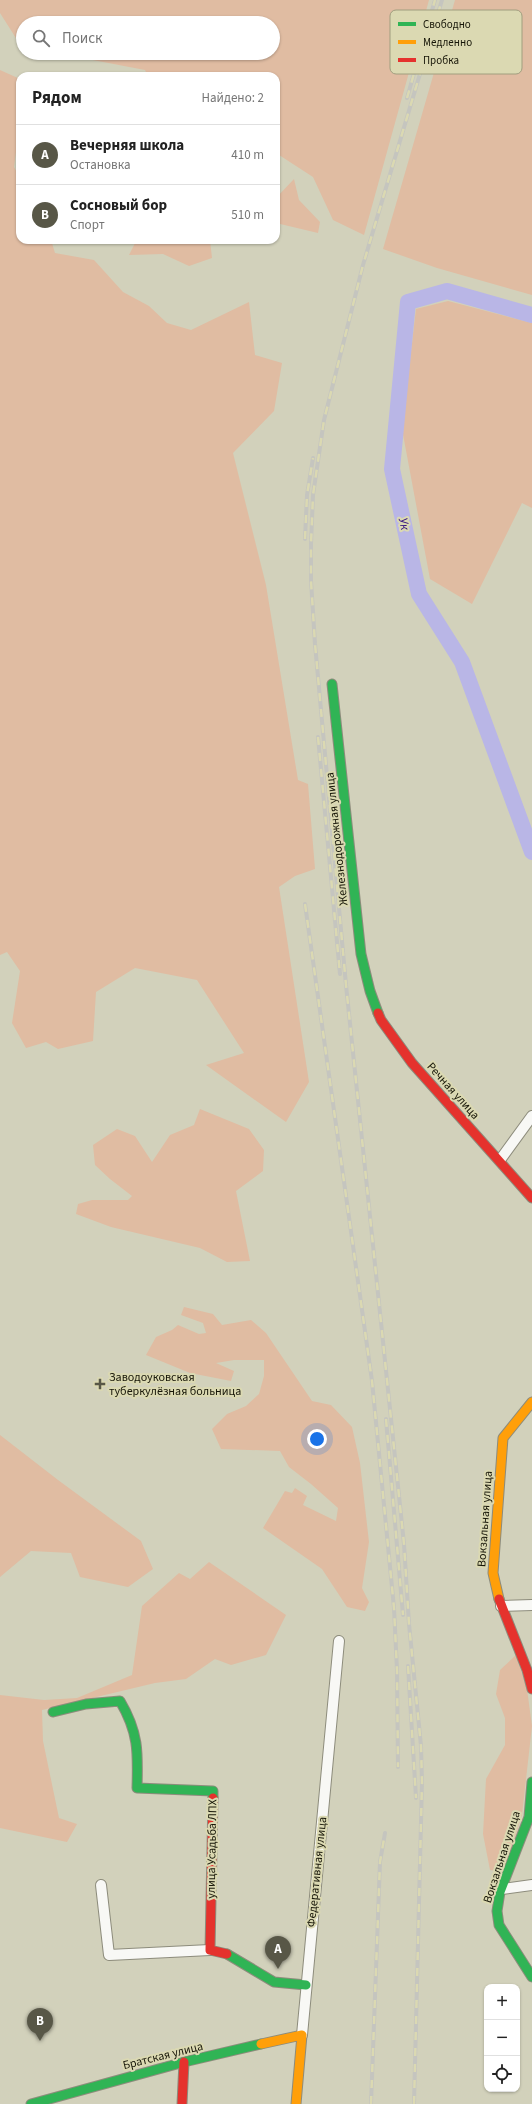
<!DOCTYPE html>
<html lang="ru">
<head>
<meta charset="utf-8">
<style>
  :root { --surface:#fff; --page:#f6f6f6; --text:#222; --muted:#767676; --line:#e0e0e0; --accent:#585747 }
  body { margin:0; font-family:"Source Sans 3",sans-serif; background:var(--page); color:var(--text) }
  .controls { position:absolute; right:12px; bottom:12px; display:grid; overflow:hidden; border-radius:8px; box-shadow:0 1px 3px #0004 }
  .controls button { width:36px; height:36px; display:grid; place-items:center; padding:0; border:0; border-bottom:1px solid var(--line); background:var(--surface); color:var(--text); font:20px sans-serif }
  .you { position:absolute; left:317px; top:1439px; width:14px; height:14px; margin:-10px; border:3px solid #fff; border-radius:50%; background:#1a73e8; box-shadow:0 0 0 6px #1a73e833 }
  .badge { display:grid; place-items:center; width:26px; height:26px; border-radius:50%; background:var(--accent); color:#fff; font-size:13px; font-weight:700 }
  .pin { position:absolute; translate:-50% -33px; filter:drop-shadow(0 1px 2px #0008) }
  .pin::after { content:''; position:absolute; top:21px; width:14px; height:12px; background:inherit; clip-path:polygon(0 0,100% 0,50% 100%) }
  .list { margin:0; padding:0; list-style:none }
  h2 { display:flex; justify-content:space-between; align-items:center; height:52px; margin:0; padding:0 16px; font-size:17px }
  h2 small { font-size:13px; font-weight:400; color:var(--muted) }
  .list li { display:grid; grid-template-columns:26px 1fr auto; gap:12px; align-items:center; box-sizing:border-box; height:60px; padding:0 16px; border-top:1px solid var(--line) }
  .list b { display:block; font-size:15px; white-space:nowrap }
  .list p { margin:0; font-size:13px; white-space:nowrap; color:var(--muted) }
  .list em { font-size:13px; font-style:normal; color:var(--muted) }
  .icon { flex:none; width:22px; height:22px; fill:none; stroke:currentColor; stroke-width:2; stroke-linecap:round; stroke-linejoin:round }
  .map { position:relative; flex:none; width:532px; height:2104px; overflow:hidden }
  .search { position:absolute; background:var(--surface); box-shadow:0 1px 3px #0004; left:16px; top:16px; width:264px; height:44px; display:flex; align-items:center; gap:10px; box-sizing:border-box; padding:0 14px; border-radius:22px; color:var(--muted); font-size:15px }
  .panel { position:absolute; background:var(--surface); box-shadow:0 1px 3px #0004; left:16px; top:72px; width:264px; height:172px; border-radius:12px }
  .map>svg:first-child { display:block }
  .green { fill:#e0bca2 }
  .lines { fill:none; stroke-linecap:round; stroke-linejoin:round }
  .river { stroke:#b9b6e6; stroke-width:16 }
  .street-casing { stroke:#8d8c7c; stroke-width:12 }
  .fast-casing { stroke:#8d8c7c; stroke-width:11 }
  .slow-casing { stroke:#8d8c7c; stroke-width:11 }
  .jam-casing { stroke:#8d8c7c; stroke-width:11 }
  .street { stroke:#f8f8f5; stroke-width:10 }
  .fast { stroke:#30b455; stroke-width:9 }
  .slow { stroke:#ff9f0a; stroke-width:9 }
  .jam { stroke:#e5322d; stroke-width:9 }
  .rail-casing { stroke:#c5c5bf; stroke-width:4 }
  .rail { stroke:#dbd9b2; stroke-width:2.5; stroke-dasharray:8; stroke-linecap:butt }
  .poi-dot { fill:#585747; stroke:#dbd9b2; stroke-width:1.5 }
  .labels { text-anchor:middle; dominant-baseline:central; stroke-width:4; stroke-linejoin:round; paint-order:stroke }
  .street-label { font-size:12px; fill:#171608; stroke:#dbd9b2 }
  .poi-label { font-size:12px; fill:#171608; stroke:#dbd9b2; text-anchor:start }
  .water-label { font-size:13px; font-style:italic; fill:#300d7f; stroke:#dbd9b2 }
  .key { fill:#dbd9b2; stroke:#a09e7f; stroke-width:1 }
  .key-label { font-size:11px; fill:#171608 }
</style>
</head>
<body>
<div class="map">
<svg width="532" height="2104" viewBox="0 0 532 2104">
  <rect width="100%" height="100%" fill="#d2d1bb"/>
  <!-- green -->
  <g class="green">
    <path d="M0 0H429L364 235 333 220 313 177 276 153V76H148L145 70 56 53H273V23H23V47L21 46 0 13Z"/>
    <path d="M455 0H532V295L437 268 383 249Z"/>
    <path d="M0 70 20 79V122L14 167 20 178V240H51L55 253 94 260 123 292 149 306 167 323 191 330 249 302 255 355 282 363 274 411 233 453 266 585 298 780 308 784 315 869 295 876 279 887 309 1082 286 1122 206 1065 244 1053 197 980 135 968 96 992 93 1041 58 1049 46 1042 26 1048 12 1023 20 971 7 952 0 955Z"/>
    <path d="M294 179 299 200 320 222 318 233 276 223V198Z"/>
    <path d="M140 240H210L212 258 189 266 163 254 129 255 136 241Z"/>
    <path d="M448 301 532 323V508L522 503 472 604 430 579 402 429 416 309Z"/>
    <path d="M200 1109 249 1129 264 1150 263 1171 236 1191 250 1261 227 1262 200 1248 111 1227 76 1214 78 1204 92 1200H128L132 1196 110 1179 95 1165 93 1145 117 1129 135 1136 152 1162 170 1135 194 1125Z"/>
    <path d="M184 1307 213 1314 222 1325 251 1320 266 1333 312 1401 331 1405 352 1427 360 1463 369 1542 362 1588 369 1602 365 1611 347 1607 322 1569 263 1528 285 1491 292 1493 295 1488 307 1496 303 1505 336 1521 338 1508 311 1484 289 1467 280 1451 221 1449 212 1429 227 1414 246 1406 259 1394 264 1376V1360H234L216 1363 234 1371 231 1381 190 1373 146 1355 156 1337 172 1330 178 1325 199 1334 206 1333 203 1323 181 1315Z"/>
    <path d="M0 1435 58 1480 141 1541 153 1569 128 1587 80 1577 71 1553 31 1551 0 1577Z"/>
    <path d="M209 1562 286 1615 266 1655 231 1665 215 1659 186 1679 155 1683 42 1710 43 1741 59 1818 77 1824 67 1842 0 1828V1695L44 1700 77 1698 132 1675 142 1606 179 1573 190 1579Z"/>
    <path d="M516 1655 527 1689 532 1726 522 1815 504 1872 490 1870 483 1834 486 1779 505 1745V1718L496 1694 500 1670Z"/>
  </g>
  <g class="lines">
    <!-- river -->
    <path class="river" d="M532 315 447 291 408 302 392 469 419 594 462 662 532 852"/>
    <!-- street casing -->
    <g class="street-casing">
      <g id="street">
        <path d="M500 1160 532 1116"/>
        <path d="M501 1606 532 1605"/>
        <path d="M101 1885 109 1955 210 1950"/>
        <path d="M502 1889 532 1885"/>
        <path d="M302 2035 339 1641"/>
      </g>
    </g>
    <!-- fast casing -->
    <g class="fast-casing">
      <g id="fast">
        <path d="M332 684 361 954 370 991 378 1013"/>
        <path d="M53 1712 86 1704 120 1701C139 1733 138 1753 137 1788L213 1791V1798"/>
        <path d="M532 1782 529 1817 500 1892 497 1911 499 1925 532 1977"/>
        <path d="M227 1954 274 1982 306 1985"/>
        <path d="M31 2104 184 2062 261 2044"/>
      </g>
    </g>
    <!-- slow casing -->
    <g class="slow-casing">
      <g id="slow">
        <path d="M499 1599 493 1573 503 1438 532 1402"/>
        <path d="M261 2044 302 2035 296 2104"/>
      </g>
    </g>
    <!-- jam casing -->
    <g class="jam-casing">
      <g id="jam">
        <path d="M378 1013 381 1020 412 1063 532 1198"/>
        <path d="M499 1599 527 1670 532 1689"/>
        <path d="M213 1798 210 1950 227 1954"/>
        <path d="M182 2104 184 2062"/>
      </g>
    </g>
    <!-- street -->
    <use href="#street" class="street"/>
    <!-- fast -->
    <use href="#fast" class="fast"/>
    <!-- slow -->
    <use href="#slow" class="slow"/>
    <!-- jam -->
    <use href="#jam" class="jam"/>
    <!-- rail casing -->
    <g class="rail-casing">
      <g id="rail">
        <path d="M407 98 435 0"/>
        <path d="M305 539 307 495 313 458"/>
        <path d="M318 737 340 974"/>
        <path d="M305 904 372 1381 394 1608 397 1670 398 1767"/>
        <path d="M386 1419 403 1615"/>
        <path d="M408 1666 416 1798"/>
        <path d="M371 2104 380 1862 385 1833"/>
        <path d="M414 2104 422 1782 421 1746 409 1624 404 1544 346 985 315 644 311 581V544L313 495 324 420 363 265 442 0"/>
      </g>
    </g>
    <!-- rail -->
    <use href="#rail" class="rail"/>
  </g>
  <!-- markers -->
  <path class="poi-dot" d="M98 1378h4v4h4v4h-4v4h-4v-4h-4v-4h4z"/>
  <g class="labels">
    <!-- street labels -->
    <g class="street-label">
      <text transform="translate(337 839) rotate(-96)">Железнодорожная улица</text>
      <text transform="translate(453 1091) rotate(48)">Речная улица</text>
      <text transform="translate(485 1519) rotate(-86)">Вокзальная улица</text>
      <text transform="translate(212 1849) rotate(-89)">улица Усадьба ЛПХ</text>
      <text transform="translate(502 1857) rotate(-72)">Вокзальная улица</text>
      <text transform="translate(317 1872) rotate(-84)">Федеративная улица</text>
      <text transform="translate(163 2056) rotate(-14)">Братская улица</text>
    </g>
    <!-- poi labels -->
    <g class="poi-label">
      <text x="109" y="1377">Заводоуковская<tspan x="109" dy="14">туберкулёзная больница</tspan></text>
    </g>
    <!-- water labels -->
    <g class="water-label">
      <text transform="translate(404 524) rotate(78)">Ук</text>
    </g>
  </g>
  <!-- legend -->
  <rect x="390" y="10" width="132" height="64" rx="6" class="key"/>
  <rect x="398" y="22" width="18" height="4" fill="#30b455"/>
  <rect x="398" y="40" width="18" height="4" fill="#ff9f0a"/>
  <rect x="398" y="58" width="18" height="4" fill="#e5322d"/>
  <g class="key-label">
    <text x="423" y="28">Свободно</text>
    <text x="423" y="46">Медленно</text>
    <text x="423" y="64">Пробка</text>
  </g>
</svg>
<div class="controls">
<button>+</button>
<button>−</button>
<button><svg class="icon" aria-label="locate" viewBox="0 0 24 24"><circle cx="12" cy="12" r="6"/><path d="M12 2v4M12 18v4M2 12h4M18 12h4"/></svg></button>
</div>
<div class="you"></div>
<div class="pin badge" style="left:278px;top:1969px">A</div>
<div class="pin badge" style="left:40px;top:2041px">B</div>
<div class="search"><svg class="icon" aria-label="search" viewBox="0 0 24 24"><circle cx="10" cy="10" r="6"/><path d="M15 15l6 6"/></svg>Поиск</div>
<section class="panel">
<h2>Рядом<small>Найдено: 2</small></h2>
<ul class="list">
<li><span class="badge">A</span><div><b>Вечерняя школа</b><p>Остановка</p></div><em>410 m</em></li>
<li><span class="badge">B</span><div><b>Сосновый бор</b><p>Спорт</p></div><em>510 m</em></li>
</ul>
</section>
</div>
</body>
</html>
